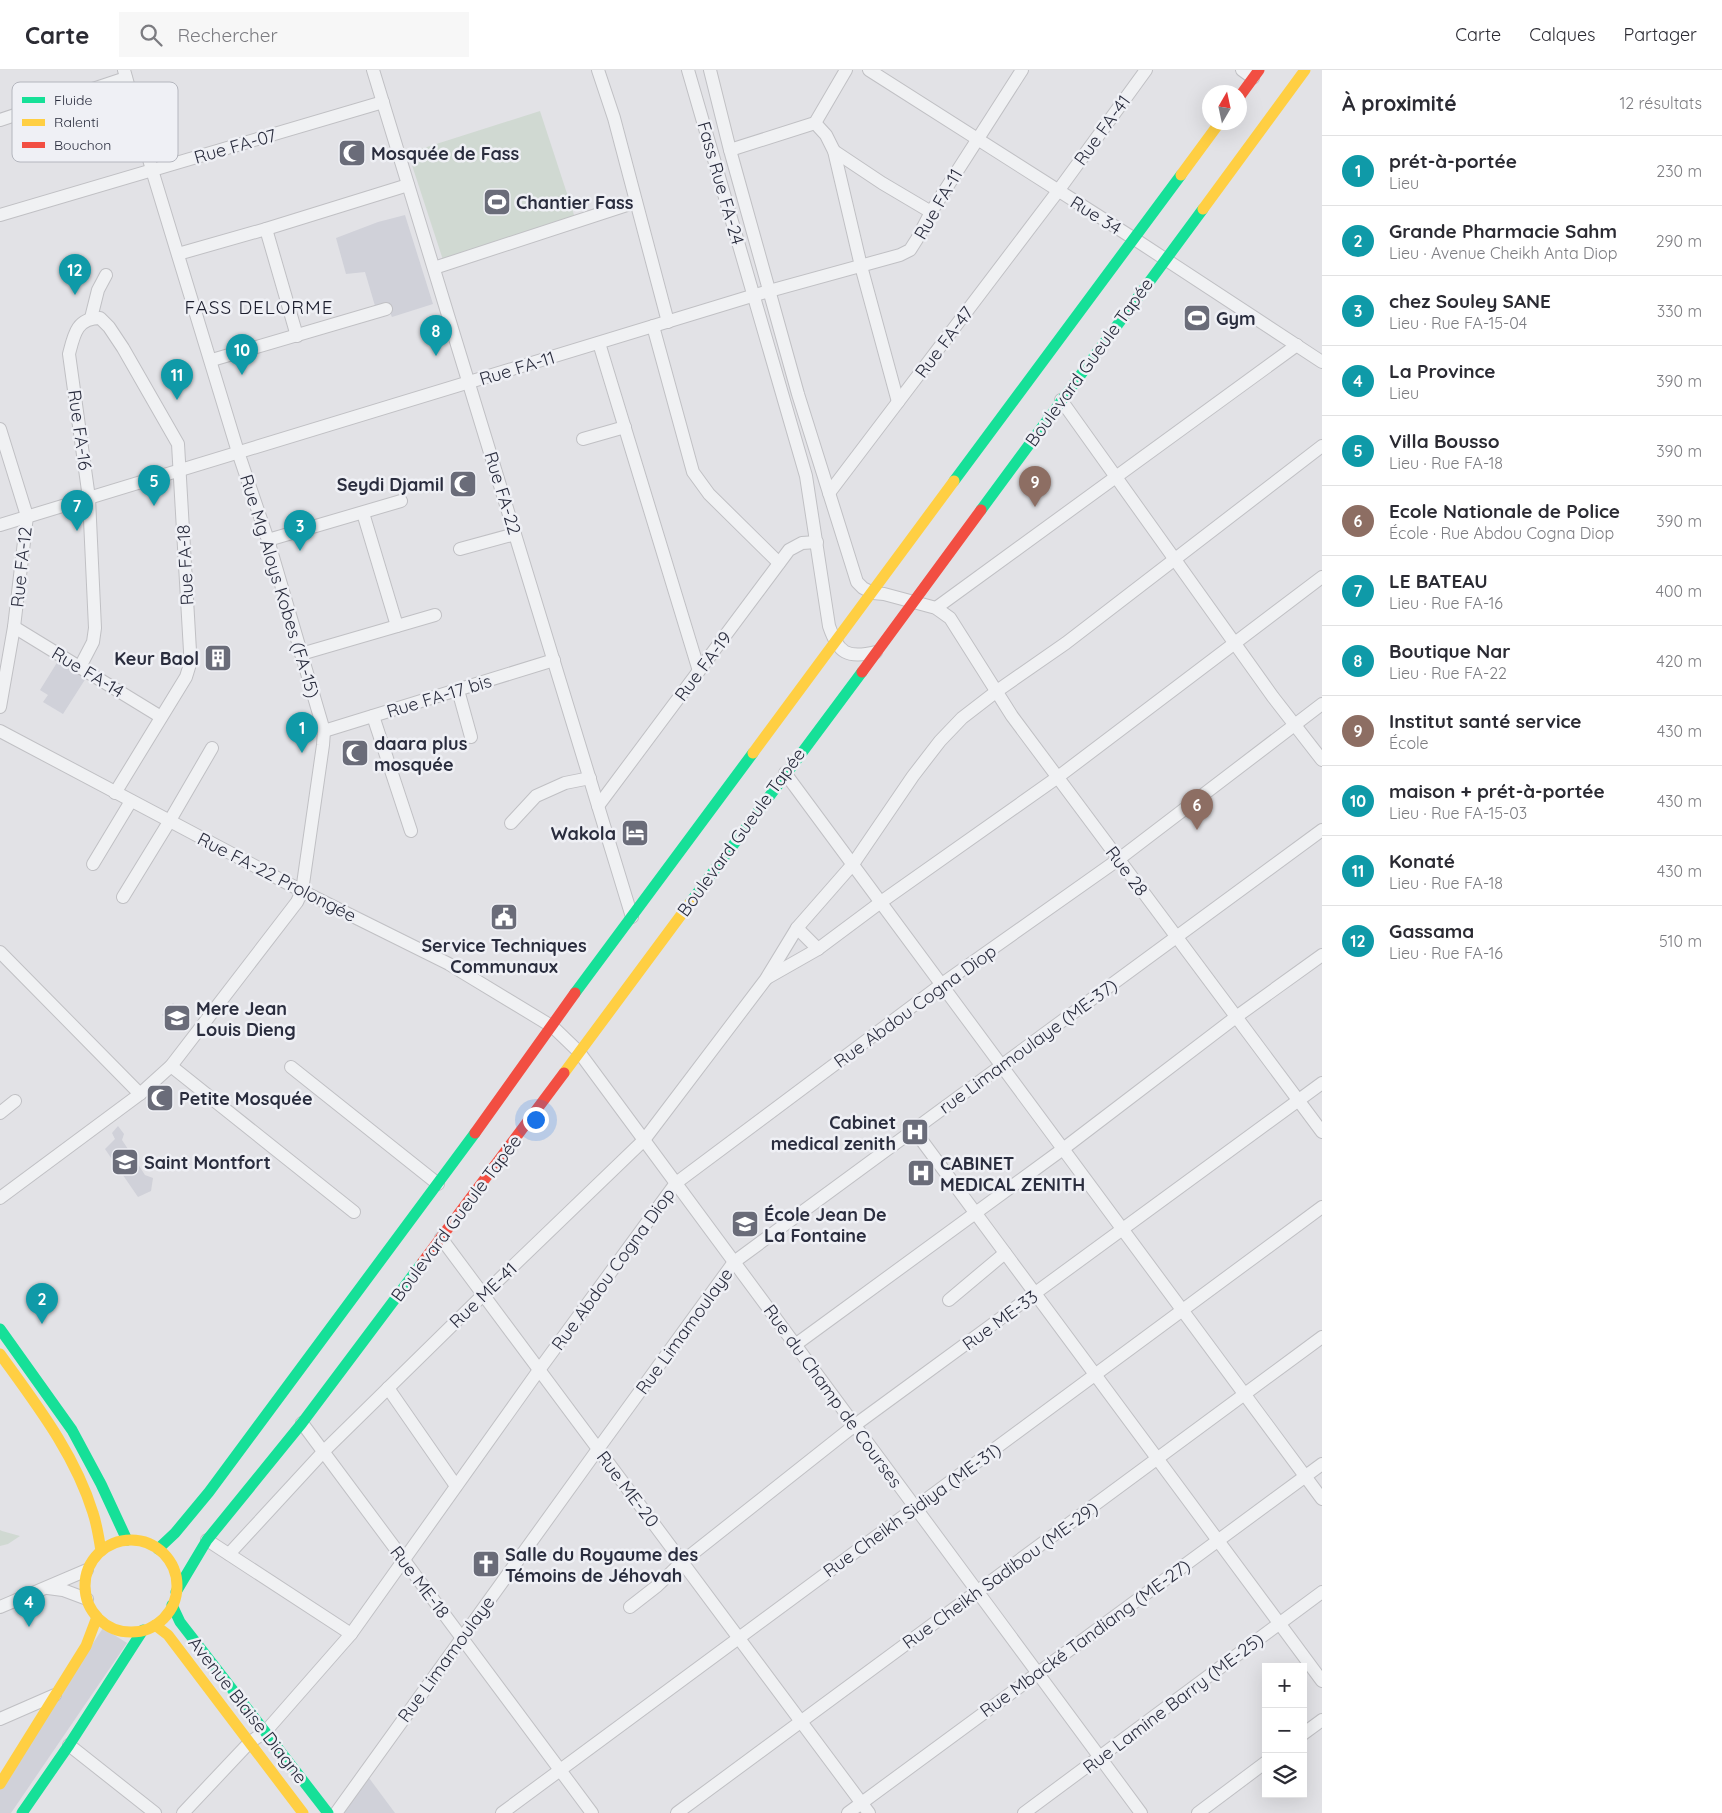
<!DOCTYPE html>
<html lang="fr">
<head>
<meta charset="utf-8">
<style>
  :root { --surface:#fff; --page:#f7f7f7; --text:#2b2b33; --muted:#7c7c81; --line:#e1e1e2; --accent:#111827 }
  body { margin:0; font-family:Quicksand,sans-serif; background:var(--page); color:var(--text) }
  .controls { position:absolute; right:15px; bottom:15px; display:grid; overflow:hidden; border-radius:0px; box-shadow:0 5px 20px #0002 }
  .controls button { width:45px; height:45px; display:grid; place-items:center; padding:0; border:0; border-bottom:1px solid var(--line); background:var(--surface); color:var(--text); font:25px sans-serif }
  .compass { position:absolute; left:1202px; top:15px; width:45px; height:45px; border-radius:50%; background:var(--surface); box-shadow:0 5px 20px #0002; rotate:9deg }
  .you { position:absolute; left:535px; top:1049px; width:18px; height:18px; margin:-12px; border:4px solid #fff; border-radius:50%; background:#1a73e8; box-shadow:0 0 0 8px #1a73e833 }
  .badge { display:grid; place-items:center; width:32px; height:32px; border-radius:50%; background:var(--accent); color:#fff; font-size:16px; font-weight:700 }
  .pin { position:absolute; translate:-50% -41px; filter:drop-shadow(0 1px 2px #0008) }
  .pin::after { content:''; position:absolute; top:26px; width:18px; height:15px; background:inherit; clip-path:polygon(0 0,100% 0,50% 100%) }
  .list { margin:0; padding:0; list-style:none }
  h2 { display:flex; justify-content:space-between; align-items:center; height:65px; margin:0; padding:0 20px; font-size:21px }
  h2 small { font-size:16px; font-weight:400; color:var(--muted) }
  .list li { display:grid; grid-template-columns:32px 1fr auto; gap:15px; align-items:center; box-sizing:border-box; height:70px; padding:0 20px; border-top:1px solid var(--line) }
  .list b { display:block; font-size:19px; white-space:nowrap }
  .list p { margin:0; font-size:16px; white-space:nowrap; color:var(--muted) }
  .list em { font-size:16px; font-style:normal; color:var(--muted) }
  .icon { flex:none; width:28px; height:28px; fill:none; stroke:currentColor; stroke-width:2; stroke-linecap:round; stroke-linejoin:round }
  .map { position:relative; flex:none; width:1322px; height:1743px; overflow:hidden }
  header { display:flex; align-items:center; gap:30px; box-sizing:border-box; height:70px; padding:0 25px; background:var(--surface); border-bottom:1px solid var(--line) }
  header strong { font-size:24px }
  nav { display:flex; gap:28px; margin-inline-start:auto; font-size:18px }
  .search { width:350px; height:45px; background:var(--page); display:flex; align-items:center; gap:12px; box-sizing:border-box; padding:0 18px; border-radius:0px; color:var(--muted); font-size:19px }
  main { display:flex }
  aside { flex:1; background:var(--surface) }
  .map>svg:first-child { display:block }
  .built { fill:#d0d1d9 }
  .green { fill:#d0d9d2 }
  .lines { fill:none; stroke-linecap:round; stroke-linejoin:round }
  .street-casing { stroke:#c0c0c4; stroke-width:14 }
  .street { stroke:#f0f1f3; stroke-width:12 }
  .fast { stroke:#16e098; stroke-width:11 }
  .slow { stroke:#ffcf43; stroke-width:11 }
  .jam { stroke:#f24e42; stroke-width:11 }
  .labels { text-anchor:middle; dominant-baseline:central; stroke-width:5; stroke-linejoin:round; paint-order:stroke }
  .street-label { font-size:18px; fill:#2a2d3e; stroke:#eff0f5 }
  .poi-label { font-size:18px; font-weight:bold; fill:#2a2d3e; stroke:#eff0f5; text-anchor:start }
  .neighbourhood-label { font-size:19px; letter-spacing:1px; fill:#1c1e2e; stroke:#eff0f5 }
  .key { fill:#eff0f5; stroke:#b4b6be; stroke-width:1 }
  .key-label { font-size:14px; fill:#2a2d3e }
</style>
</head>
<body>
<header>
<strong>Carte</strong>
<div class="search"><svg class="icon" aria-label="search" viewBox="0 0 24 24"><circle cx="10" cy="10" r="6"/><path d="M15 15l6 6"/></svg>Rechercher</div>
<nav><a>Carte</a><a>Calques</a><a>Partager</a></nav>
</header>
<main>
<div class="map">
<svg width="1322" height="1743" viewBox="0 0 1322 1743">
  <rect width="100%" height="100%" fill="#e2e2e6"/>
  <!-- built -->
  <g class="built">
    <path d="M405 145 433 234 392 247 386 234 375 236 365 202 346 204 336 168 378 152Z"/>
    <path d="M58 591 86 608 63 644 43 632 48 625 40 620Z"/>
    <path d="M173 933 191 950 180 962 162 945Z"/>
    <path d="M118 1056 124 1064 122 1070 145 1105 153 1108 151 1121 138 1127 105 1079 115 1069 112 1063Z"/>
    <path d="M103 1558 127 1573 11 1743H0V1716Z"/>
    <path d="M369 1708 395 1743H342Z"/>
  </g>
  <!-- green -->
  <g class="green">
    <path d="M540 41 575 148 443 190 408 83Z"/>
    <path d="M0 1460 2 1461 20 1466 8 1474 0 1476Z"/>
  </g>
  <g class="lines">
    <!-- street casing -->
    <g class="street-casing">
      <g id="street">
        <path d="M373 0 632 847"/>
        <path d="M598 0 614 48 668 252"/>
        <path d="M688 0 806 406 829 556C838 583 847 589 876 582"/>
        <path d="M710 0 730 80 798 324 857 512 863 518 873 523 884 524 936 538 950 548 1012 646 1322 1062"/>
        <path d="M869 0 1133 168 1322 292"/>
        <path d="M1242 0 1253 8"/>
        <path d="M0 50 126 8"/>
        <path d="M815 53 826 65 834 81 861 196 898 332"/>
        <path d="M730 80 815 53 846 0"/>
        <path d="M834 81 882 113 931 142"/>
        <path d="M0 145 383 32"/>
        <path d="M266 159 297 266"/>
        <path d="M178 184 266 159 408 115"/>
        <path d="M434 198 636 132"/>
        <path d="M91 248 98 220 106 205"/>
        <path d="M653 256 693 402 709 424 779 493"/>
        <path d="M599 273 699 601"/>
        <path d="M212 290 386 239"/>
        <path d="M1061 330 1273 627 1322 690"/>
        <path d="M0 359 27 446 14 557 0 637"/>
        <path d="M583 369 625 357"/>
        <path d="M829 423 1058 121 1146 0"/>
        <path d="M363 443 397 556"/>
        <path d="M0 455 755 225 900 185 910 180 917 169 931 142 1022 0"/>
        <path d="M268 470 401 431"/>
        <path d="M460 479 515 464"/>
        <path d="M936 538 1297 275"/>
        <path d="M14 557 161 647"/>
        <path d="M301 584 435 545"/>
        <path d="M80 597 93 572 95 558 89 428 69 284C74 264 77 248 100 248L109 257 123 278 178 374 190 581V594L186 607 115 723"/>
        <path d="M458 620 471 667"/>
        <path d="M373 646 411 761"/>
        <path d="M0 661 302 821 449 894 553 957 579 982 1141 1743"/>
        <path d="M324 661 554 590"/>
        <path d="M785 703 1322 1429"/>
        <path d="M598 736 789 480 802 473 817 472"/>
        <path d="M511 753 536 726 565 713 590 708"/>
        <path d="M93 794 131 731"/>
        <path d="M123 827 169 752 212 678"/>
        <path d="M797 858 818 879"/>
        <path d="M0 882 140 1024"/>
        <path d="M767 908 818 879 881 832 1058 707 1322 507"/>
        <path d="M171 996 354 1142"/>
        <path d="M291 997 438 1114"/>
        <path d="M0 1043 15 1031"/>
        <path d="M914 1060 1322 1611"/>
        <path d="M0 1128 140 1024 171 996 297 832 302 821 323 675 324 661 268 470 238 382 152 100 124 0"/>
        <path d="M441 1168 869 1743"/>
        <path d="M949 1230 1005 1183"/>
        <path d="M795 1275 1063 1079 1236 947 1322 885"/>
        <path d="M388 1318 456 1416"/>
        <path d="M302 1353 592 1743"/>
        <path d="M207 1470 351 1564"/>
        <path d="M229 1484 324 1381 483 1225 644 1070 766 909 797 858 853 794 913 706 940 671 962 648 997 621 1066 573 1322 376"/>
        <path d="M48 1518 63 1520 87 1529"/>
        <path d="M0 1537 87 1500"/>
        <path d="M630 1537 657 1516 682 1492 855 1355 1322 1013"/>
        <path d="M0 1649 55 1625"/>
        <path d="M1303 1664 1322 1650"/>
        <path d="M69 1675 155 1743"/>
        <path d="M183 1743 249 1673 266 1661 351 1564 539 1300 676 1113 942 914 1119 789 1322 634"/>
        <path d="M336 1743 598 1379 734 1192 1322 760"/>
        <path d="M502 1743 1322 1137"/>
        <path d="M677 1743 1322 1267"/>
        <path d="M848 1743 1322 1394"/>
        <path d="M1024 1743 1322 1522"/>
        <path d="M1198 1743 1266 1692"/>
      </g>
    </g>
    <!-- street -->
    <use href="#street" class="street"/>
    <!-- fast -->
    <g class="fast">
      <path d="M954 411 1181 105"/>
      <path d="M981 440 1203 139"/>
      <path d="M690 833 862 602"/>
      <path d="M575 923 753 683"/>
      <path d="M0 1259 72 1360 101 1414 127 1470"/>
      <path d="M158 1479 175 1463 209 1422 475 1063"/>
      <path d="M176 1522 207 1470 302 1353 422 1193"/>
      <path d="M172 1535 180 1552 328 1743"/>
      <path d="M22 1743 69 1675 143 1560"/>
    </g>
    <!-- slow -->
    <g class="slow">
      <path d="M1181 105 1220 52"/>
      <path d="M1203 139 1305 0"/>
      <path d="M753 683 954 411"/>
      <path d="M564 1003 690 833"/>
      <path d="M0 1284C36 1334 75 1384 93 1443 97 1455 99 1468 101 1481"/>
      <circle cx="131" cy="1516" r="46"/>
      <path d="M155 1555 168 1565 303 1743"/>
      <path d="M0 1714 86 1576 97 1547"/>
    </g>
    <!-- jam -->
    <g class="jam">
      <path d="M1240 26 1259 0"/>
      <path d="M862 602 981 440"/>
      <path d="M475 1063 575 923"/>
      <path d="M422 1193 564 1003"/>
    </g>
  </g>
  <!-- icons -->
  <defs>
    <g id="mosque-square" transform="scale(1.4375)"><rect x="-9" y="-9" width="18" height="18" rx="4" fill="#6a6c79" stroke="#eff0f5"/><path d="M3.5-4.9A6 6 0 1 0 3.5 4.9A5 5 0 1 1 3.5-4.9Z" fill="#fff"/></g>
    <g id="stadium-square" transform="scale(1.4375)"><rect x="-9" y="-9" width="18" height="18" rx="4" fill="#6a6c79" stroke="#eff0f5"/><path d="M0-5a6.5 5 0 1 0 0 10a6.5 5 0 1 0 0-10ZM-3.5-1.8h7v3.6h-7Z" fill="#fff"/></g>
    <g id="building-square" transform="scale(1.4375)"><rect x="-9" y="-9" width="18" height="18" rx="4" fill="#6a6c79" stroke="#eff0f5"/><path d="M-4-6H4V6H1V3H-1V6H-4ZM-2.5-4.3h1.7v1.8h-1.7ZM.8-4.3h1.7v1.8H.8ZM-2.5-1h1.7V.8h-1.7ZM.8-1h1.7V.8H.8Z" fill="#fff"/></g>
    <g id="hotel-square" transform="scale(1.4375)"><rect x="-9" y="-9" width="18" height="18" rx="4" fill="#6a6c79" stroke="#eff0f5"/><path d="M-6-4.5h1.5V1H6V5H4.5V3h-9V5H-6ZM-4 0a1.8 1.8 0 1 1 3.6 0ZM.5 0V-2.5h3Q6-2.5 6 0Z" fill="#fff"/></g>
    <g id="civic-square" transform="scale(1.4375)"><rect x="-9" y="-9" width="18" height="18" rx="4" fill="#6a6c79" stroke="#eff0f5"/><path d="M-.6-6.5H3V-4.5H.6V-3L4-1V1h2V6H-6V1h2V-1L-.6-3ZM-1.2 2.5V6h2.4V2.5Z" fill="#fff"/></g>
    <g id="school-square" transform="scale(1.4375)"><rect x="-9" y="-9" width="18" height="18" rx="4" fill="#6a6c79" stroke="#eff0f5"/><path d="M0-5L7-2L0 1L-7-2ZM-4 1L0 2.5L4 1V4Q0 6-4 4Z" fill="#fff"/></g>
    <g id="hospital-square" transform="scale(1.4375)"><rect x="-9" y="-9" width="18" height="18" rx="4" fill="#6a6c79" stroke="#eff0f5"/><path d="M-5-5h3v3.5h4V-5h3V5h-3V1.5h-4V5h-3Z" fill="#fff"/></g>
    <g id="church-square" transform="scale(1.4375)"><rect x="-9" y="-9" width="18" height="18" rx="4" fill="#6a6c79" stroke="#eff0f5"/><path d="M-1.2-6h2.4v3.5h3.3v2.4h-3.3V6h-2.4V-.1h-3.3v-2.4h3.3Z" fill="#fff"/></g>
  </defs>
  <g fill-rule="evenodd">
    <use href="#mosque-square" x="352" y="83"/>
    <use href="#stadium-square" x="497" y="132"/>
    <use href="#stadium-square" x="1197" y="248"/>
    <use href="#mosque-square" x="463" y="414"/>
    <use href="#building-square" x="218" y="588"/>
    <use href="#mosque-square" x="355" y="683"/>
    <use href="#hotel-square" x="635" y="763"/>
    <use href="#civic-square" x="504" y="847"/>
    <use href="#school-square" x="177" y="948"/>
    <use href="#mosque-square" x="160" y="1028"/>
    <use href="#hospital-square" x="915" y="1062"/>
    <use href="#school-square" x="125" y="1092"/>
    <use href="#hospital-square" x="921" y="1103"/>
    <use href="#school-square" x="745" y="1154"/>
    <use href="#church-square" x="486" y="1494"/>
  </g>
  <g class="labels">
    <!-- street labels -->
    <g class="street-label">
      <text transform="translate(1102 60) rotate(-54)">Rue FA-41</text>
      <text transform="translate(235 76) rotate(-16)">Rue FA-07</text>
      <text transform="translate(721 113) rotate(74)">Fass Rue FA-24</text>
      <text transform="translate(938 134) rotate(-60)">Rue FA-11</text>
      <text transform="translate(1096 145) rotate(32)">Rue 34</text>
      <text transform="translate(944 272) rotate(-53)">Rue FA-47</text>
      <text transform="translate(1089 292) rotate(-54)">Boulevard Gueule Tapée</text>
      <text transform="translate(517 298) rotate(-17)">Rue FA-11</text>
      <text transform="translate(80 360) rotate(82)">Rue FA-16</text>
      <text transform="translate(503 423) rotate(73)">Rue FA-22</text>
      <text transform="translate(185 495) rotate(-93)">Rue FA-18</text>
      <text transform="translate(21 497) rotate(-84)">Rue FA-12</text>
      <text transform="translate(280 516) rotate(73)">Rue Mg Aloys Kobes (FA-15)</text>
      <text transform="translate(703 596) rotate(-53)">Rue FA-19</text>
      <text transform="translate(88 602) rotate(31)">Rue FA-14</text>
      <text transform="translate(439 626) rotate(-17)">Rue FA-17 bis</text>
      <text transform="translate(741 762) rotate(-54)">Boulevard Gueule Tapée</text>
      <text transform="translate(1127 801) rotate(53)">Rue 28</text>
      <text transform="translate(277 807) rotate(27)">Rue FA-22 Prolongée</text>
      <text transform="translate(915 936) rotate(-36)">Rue Abdou Cogna Diop</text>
      <text transform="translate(1028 976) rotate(-36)">rue Limamoulaye (ME-37)</text>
      <text transform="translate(456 1148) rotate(-53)">Boulevard Gueule Tapée</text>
      <text transform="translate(613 1199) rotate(-54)">Rue Abdou Cogna Diop</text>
      <text transform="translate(483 1225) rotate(-44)">Rue ME-41</text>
      <text transform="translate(1000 1250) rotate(-36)">Rue ME-33</text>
      <text transform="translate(684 1261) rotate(-54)">Rue Limamoulaye</text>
      <text transform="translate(833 1326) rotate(54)">Rue du Champ de Courses</text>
      <text transform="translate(628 1419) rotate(53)">Rue ME-20</text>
      <text transform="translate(912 1440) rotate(-36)">Rue Cheikh Sidiya (ME-31)</text>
      <text transform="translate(1000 1505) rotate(-36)">Rue Cheikh Sadibou (ME-29)</text>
      <text transform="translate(420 1512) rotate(53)">Rue ME-18</text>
      <text transform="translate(1085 1568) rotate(-36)">Rue Mbacké Tandiang (ME-27)</text>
      <text transform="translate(446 1589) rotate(-54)">Rue Limamoulaye</text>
      <text transform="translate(1173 1633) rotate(-37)">Rue Lamine Barry (ME-25)</text>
      <text transform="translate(248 1640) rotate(52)">Avenue Blaise Diagne</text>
    </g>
    <!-- poi labels -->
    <g class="poi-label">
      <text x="371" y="83">Mosquée de Fass</text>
      <text x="516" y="132">Chantier Fass</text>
      <text x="1216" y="248">Gym</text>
      <text x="444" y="414" text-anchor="end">Seydi Djamil</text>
      <text x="199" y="588" text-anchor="end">Keur Baol</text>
      <text x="374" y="673">daara plus<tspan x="374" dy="21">mosquée</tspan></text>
      <text x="616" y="763" text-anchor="end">Wakola</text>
      <text x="504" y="875" text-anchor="middle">Service Techniques<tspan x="504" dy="21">Communaux</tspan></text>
      <text x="196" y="938">Mere Jean<tspan x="196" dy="21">Louis Dieng</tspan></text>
      <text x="179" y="1028">Petite Mosquée</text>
      <text x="896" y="1052" text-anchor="end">Cabinet<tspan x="896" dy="21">medical zenith</tspan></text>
      <text x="144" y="1092">Saint Montfort</text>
      <text x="940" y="1093">CABINET<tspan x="940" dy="21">MEDICAL ZENITH</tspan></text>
      <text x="764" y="1144">École Jean De<tspan x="764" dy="21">La Fontaine</tspan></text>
      <text x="505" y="1484">Salle du Royaume des<tspan x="505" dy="21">Témoins de Jéhovah</tspan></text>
    </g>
    <!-- neighbourhood labels -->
    <g class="neighbourhood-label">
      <text x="259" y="237">FASS DELORME</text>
    </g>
  </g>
  <!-- legend -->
  <rect x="12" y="12" width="166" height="80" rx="8" class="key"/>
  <rect x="22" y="27" width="23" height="6" fill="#16e098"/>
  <rect x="22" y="49" width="23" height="7" fill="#ffcf43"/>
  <rect x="22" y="72" width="23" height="6" fill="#f24e42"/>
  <g class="key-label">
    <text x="54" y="35">Fluide</text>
    <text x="54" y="57">Ralenti</text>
    <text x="54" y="80">Bouchon</text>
  </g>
</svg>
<div class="controls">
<button>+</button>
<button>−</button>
<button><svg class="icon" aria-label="layers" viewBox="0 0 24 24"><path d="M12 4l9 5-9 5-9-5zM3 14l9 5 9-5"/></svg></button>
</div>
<svg class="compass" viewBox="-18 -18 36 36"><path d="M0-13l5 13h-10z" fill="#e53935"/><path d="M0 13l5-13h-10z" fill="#7c7c81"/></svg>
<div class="you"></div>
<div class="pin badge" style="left:302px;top:683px;background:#0f9aa8">1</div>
<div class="pin badge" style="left:42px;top:1254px;background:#0f9aa8">2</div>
<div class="pin badge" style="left:300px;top:481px;background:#0f9aa8">3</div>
<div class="pin badge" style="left:29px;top:1557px;background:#0f9aa8">4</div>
<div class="pin badge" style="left:154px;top:436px;background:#0f9aa8">5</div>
<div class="pin badge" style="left:1197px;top:760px;background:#8d6e63">6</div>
<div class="pin badge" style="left:77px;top:461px;background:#0f9aa8">7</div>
<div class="pin badge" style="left:436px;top:286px;background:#0f9aa8">8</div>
<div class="pin badge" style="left:1035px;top:437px;background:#8d6e63">9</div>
<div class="pin badge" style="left:242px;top:305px;background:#0f9aa8">10</div>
<div class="pin badge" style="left:177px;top:330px;background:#0f9aa8">11</div>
<div class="pin badge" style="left:75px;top:225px;background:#0f9aa8">12</div>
</div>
<aside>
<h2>À proximité<small>12 résultats</small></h2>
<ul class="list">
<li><span class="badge" style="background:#0f9aa8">1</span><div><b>prét-à-portée</b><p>Lieu</p></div><em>230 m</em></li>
<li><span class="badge" style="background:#0f9aa8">2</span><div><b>Grande Pharmacie Sahm</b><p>Lieu · Avenue Cheikh Anta Diop</p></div><em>290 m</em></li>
<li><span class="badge" style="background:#0f9aa8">3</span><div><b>chez Souley SANE</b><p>Lieu · Rue FA-15-04</p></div><em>330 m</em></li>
<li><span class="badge" style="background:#0f9aa8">4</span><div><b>La Province</b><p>Lieu</p></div><em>390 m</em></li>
<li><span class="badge" style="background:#0f9aa8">5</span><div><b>Villa Bousso</b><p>Lieu · Rue FA-18</p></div><em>390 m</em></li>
<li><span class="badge" style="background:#8d6e63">6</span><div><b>Ecole Nationale de Police</b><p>École · Rue Abdou Cogna Diop</p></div><em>390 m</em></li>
<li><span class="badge" style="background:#0f9aa8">7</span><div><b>LE BATEAU</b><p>Lieu · Rue FA-16</p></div><em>400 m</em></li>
<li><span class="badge" style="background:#0f9aa8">8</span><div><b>Boutique Nar</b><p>Lieu · Rue FA-22</p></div><em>420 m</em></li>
<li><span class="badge" style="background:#8d6e63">9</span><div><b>Institut santé service</b><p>École</p></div><em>430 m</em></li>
<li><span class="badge" style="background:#0f9aa8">10</span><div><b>maison + prét-à-portée</b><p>Lieu · Rue FA-15-03</p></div><em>430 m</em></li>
<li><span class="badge" style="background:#0f9aa8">11</span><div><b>Konaté</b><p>Lieu · Rue FA-18</p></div><em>430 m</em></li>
<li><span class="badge" style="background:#0f9aa8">12</span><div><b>Gassama</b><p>Lieu · Rue FA-16</p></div><em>510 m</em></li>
</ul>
</aside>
</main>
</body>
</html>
